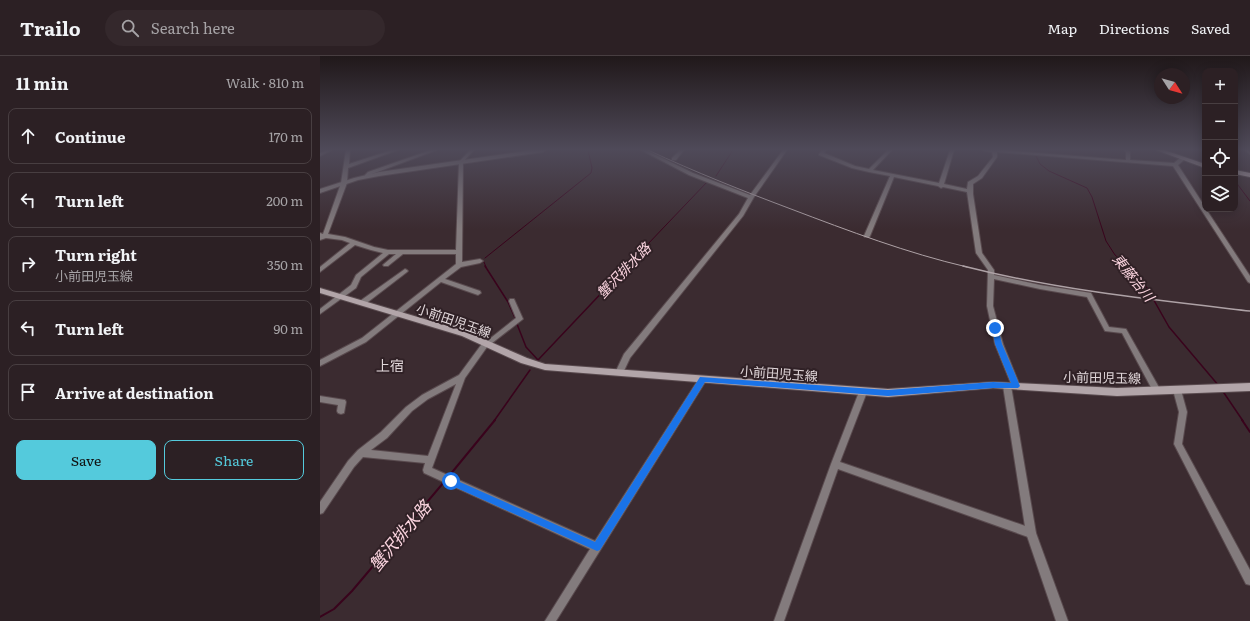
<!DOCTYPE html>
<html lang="en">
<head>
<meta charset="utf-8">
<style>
  :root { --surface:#2c2024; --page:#34282c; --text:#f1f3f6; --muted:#a6a3a6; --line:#483e41; --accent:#54cadc }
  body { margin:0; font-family:Literata,"Noto Sans JP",serif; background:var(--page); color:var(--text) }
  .controls { position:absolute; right:12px; top:12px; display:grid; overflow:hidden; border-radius:8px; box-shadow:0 2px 10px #0003 }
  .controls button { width:36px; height:36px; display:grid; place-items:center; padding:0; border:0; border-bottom:1px solid var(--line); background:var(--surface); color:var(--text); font:20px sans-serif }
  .compass { position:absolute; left:834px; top:12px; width:36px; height:36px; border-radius:50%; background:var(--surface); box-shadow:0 2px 10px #0003; rotate:126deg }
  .stop { position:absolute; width:12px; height:12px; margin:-9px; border:3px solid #1a73e8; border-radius:50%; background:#fff }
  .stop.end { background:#1a73e8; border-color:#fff; box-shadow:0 1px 4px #0008 }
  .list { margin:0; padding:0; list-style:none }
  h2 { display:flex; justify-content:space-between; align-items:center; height:52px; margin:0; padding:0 16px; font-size:17px }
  h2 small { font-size:13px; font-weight:400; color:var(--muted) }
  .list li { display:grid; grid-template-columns:26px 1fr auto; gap:12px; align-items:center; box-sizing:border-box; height:56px; margin:0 8px 8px; padding:0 8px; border:1px solid var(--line); border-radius:8px }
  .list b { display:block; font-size:15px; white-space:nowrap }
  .list p { margin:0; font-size:13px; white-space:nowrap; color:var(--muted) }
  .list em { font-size:13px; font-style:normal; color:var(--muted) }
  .actions { display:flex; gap:8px; padding:12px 16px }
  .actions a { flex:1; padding:9px 0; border:1px solid var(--accent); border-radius:8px; text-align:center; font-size:14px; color:var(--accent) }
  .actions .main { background:var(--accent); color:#111 }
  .icon { flex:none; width:22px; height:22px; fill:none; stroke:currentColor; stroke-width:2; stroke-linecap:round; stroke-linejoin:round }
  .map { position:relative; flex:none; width:930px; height:565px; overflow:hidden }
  header { display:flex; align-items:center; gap:24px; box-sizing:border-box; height:56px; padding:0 20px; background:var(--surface); border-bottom:1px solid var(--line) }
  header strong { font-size:19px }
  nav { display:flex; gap:22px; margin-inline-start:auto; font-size:14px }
  .search { width:280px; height:36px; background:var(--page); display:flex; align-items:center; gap:10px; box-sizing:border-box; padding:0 14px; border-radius:22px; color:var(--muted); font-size:15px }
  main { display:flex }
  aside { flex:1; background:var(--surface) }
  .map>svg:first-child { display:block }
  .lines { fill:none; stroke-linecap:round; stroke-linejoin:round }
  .stream-far2 { stroke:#39031c; stroke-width:1 }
  .stream-far1 { stroke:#39031c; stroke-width:1.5 }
  .stream { stroke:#39031c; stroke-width:2 }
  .minor-casing { stroke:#594a4e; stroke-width:2 }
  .tertiary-casing { stroke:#594a4e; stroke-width:2 }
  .secondary-casing { stroke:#594a4e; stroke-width:2 }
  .minor { fill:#837b7d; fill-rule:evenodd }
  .tertiary { fill:#837b7d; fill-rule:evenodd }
  .secondary { fill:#b2a5a9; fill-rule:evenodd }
  .rail-far1 { stroke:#aea2a6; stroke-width:1 }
  .rail { stroke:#aea2a6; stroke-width:1.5 }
  .route { fill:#1a73e8 }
  .labels { text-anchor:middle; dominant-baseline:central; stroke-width:4; stroke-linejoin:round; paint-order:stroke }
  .street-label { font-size:13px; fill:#e0d6d9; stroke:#302126 }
  .water-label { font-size:14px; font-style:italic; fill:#fbd4df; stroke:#302126 }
  .neighbourhood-label { font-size:14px; fill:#e0d6d9; stroke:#302126 }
  .near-water-label { font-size:17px; font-style:italic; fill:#fbd4df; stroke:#302126 }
</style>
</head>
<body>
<header>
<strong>Trailo</strong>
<div class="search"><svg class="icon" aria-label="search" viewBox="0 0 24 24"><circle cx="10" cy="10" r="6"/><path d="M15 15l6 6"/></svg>Search here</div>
<nav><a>Map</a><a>Directions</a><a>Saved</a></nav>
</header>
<main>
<aside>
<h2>11 min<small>Walk · 810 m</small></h2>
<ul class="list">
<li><svg class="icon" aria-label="ahead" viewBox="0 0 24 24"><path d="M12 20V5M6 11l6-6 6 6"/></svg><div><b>Continue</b></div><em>170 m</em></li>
<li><svg class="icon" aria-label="left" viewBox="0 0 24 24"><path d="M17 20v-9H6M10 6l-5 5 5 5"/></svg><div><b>Turn left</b></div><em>200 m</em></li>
<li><svg class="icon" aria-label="right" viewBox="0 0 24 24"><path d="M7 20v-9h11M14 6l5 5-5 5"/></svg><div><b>Turn right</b><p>小前田児玉線</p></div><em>350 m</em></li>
<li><svg class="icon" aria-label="left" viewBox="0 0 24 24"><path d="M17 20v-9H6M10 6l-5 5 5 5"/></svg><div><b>Turn left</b></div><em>90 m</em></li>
<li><svg class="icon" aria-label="arrive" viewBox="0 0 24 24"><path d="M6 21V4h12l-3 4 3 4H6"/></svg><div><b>Arrive at destination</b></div></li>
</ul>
<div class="actions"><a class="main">Save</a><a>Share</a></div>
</aside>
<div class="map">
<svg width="930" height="565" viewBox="0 0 930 565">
  <rect width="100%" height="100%" fill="#3b2b30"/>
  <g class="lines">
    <!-- stream-far2 -->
    <g class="stream-far2">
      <path d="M713 94 720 108 729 115 767 132 772 141 786 185 795 199 809 211"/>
      <path d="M396 120 413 94"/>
      <path d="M915 125 930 145"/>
      <path d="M165 202 271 117 272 112 268 94"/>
      <path d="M164 206 166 211"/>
      <path d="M306 211 388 125"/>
    </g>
    <!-- stream-far1 -->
    <g class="stream-far1">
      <path d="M165 210 188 246 196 264"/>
      <path d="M808 210 827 232 849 271 899 330"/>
      <path d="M197 268 206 291 218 304 307 210"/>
      <path d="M902 334 923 365"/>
      <path d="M174 365 210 314"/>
    </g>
    <!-- stream -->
    <g class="stream">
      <path d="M922 364 930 376"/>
      <path d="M129 420 175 364"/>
      <path d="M0 561 14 553 32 535 124 426"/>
    </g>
    <!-- minor casing -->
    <g class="minor-casing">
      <g id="minor">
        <path d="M7 94H12L0 100V97Z"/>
        <path d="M26 94H30L29 108 72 94H78L28 112 27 127 8 178 25 181 54 191 68 194H136L139 106 150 94H154L143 106 142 206 160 203 163 205 160 207 141 211 125 223 160 235 161 237 158 239 121 226 46 286 0 310V304L42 282 136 208V198H83L68 210H64L63 209 64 208 76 198H69L41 221 36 232 0 258V253L31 229 36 219 63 197 51 194 35 189 0 216V211L30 187 22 184 6 182 0 184V177L3 178 21 127Z"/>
        <path d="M111 94H117L52 118 50 121H46L45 119 48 116Z"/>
        <path d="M321 94H326L373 117 430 139 463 94H467L434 141 423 160 310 302 302 319H296L295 317 304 298 419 158 428 142 369 119Z"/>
        <path d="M360 94H364L356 104H352V102Z"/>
        <path d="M502 94H506L504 97 535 110 549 113 568 94H572L553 114 619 127 630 94H634L624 128 647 133 648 126 658 120 673 101 672 96 665 95 663 94H680L806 104V96L804 94H808L810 96V104L854 107 860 102H864V104L858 109 885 151V153H886L930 220V227L928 226 853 110 677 96V101L662 122 653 128V138L662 197 674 214V219L720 229 771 237 789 271 806 273 841 335 840 337 837 338 834 337 802 277 785 275 767 241 720 233 674 223 673 250 683 288 700 330 699 332 696 333 693 332 692 330 675 288 667 250 668 214 656 197 647 136 623 131 621 132 618 130 574 121 550 180 549 181H545L544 180 570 120 549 116 532 112 499 99V98Z"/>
        <path d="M925 94H929L930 98Z"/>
        <path d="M85 213 87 214 88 215 87 216 44 249H40L39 247 40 245Z"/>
        <path d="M190 243H194L203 263 167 291 145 322 112 412 275 485 380 321H386L387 323 236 565H225L270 493 104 417 103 414 105 407 43 401 34 411 3 457 0 458V446L28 405 38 394 61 376 86 351 102 339 139 319 164 285H167L196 262 189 245ZM136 328 108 400 51 394 67 382 92 355 108 343Z"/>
        <path d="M857 331 860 332 861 334 867 356 862 388 930 514V529L926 528 854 388 859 356 853 334 854 332Z"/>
        <path d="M543 333 546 334 547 336 520 406 711 472 714 474 716 477 714 480 711 482 518 413 464 565H454L511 408 539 336 540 334Z"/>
        <path d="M0 340 25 344 26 346 24 357 21 358 18 357 17 355 18 349 0 346Z"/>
      </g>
    </g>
    <!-- tertiary casing -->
    <g class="tertiary-casing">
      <g id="tertiary">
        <path d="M213 94H226L223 96 59 120 38 124 0 137V133L34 122 59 116Z"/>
        <path d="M687 327 690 328 691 330 716 477 748 565H736L706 477 683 330 684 328Z"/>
      </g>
    </g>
    <!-- secondary casing -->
    <g class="secondary-casing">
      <g id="secondary">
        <path d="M836 94H844L885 108V112Z"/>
        <path d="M915 114 930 117V121L915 118Z"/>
        <path d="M0 232 148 276 207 302 225 308 568 333 673 326 797 332 930 327V335L797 340 673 332 568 341 225 314 201 307 142 280 0 237Z"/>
      </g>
    </g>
    <!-- minor -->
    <use href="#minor" class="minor"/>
    <!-- tertiary -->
    <use href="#tertiary" class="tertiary"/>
    <!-- secondary -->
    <use href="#secondary" class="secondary"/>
    <!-- rail-far1 -->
    <path class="rail-far1" d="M328 94C375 116 423 135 471 153 529 175 587 197 647 211"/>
    <!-- rail -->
    <path class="rail" d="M643 210C737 234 834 244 930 255"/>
  </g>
  <!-- sky -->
  <linearGradient id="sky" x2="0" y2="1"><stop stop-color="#20181a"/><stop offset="0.54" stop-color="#4f4a59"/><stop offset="1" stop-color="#4f4a59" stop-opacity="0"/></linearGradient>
  <rect width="930" height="173" fill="url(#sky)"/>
  <!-- route -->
  <path class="route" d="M675 269 678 272 682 288 700 330 698 332H673L568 340 385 326 280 494 277 495 128 428 127 425 128 423H133L275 486 380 321 568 334 673 326 691 327 675 288 672 272Z"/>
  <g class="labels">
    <!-- street labels -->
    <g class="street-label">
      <text transform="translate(134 264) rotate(19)">小前田児玉線</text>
      <text transform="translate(459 317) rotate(4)">小前田児玉線</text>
      <text transform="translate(782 321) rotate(1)">小前田児玉線</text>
    </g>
    <!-- water labels -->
    <g class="water-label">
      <text transform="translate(303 214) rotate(-46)">蟹沢排水路</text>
      <text transform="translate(814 221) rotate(51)">東藤治川</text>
    </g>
    <!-- neighbourhood labels -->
    <g class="neighbourhood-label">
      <text x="70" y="309">上宿</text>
    </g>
    <!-- near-water labels -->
    <g class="near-water-label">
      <text transform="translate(79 479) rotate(-50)">蟹沢排水路</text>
    </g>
  </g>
</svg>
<div class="controls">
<button>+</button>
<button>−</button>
<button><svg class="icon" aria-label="locate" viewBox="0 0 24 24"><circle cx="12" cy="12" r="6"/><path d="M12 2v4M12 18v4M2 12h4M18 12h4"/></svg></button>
<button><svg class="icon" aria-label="layers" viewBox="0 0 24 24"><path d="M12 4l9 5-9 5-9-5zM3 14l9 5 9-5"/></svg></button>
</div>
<svg class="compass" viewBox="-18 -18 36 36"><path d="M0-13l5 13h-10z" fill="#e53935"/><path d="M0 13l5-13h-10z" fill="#a6a3a6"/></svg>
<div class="stop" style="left:131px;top:425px"></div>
<div class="stop end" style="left:675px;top:272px"></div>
</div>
</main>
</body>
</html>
